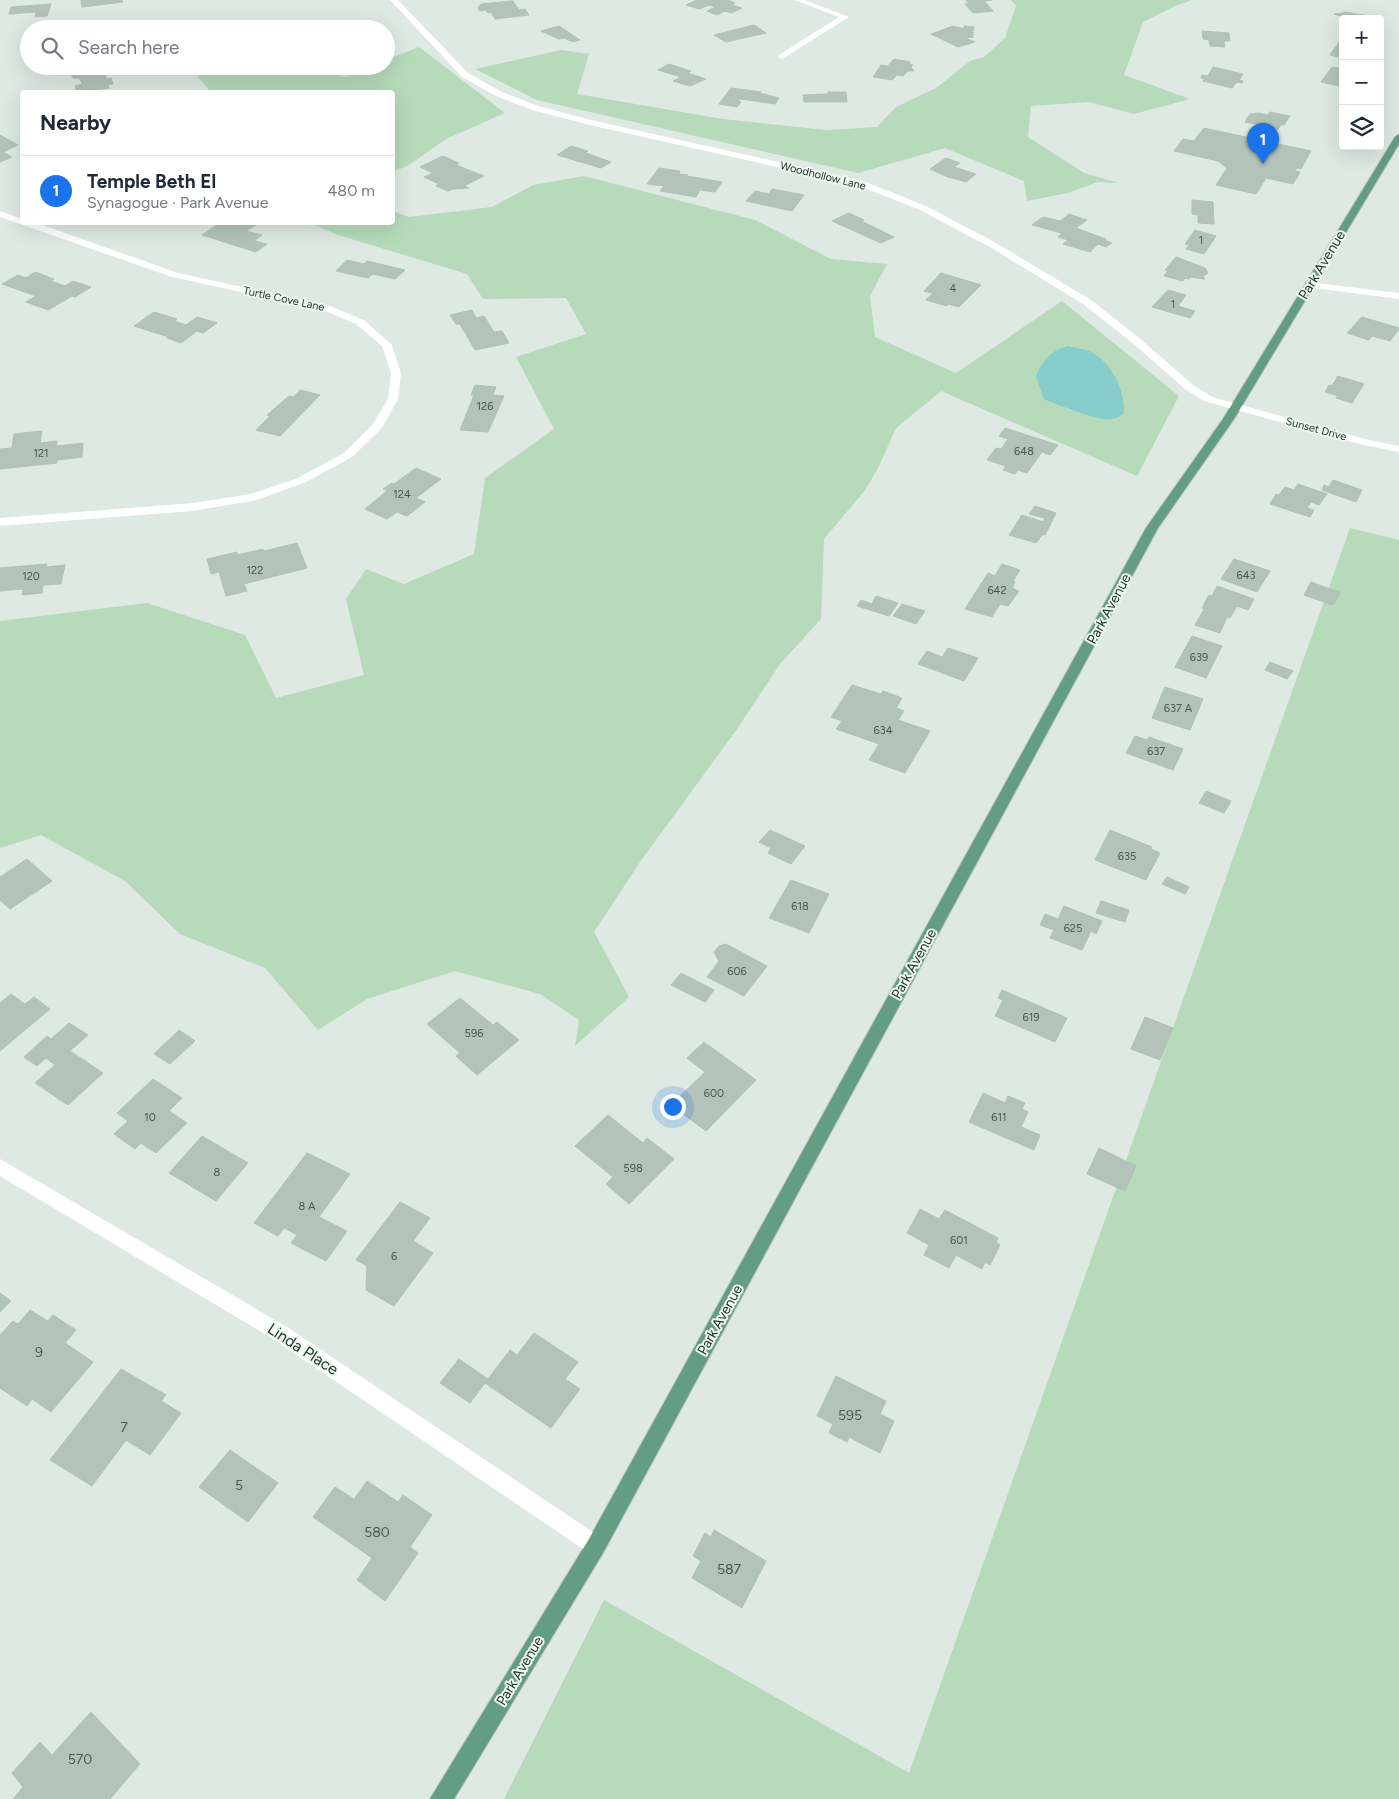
<!DOCTYPE html>
<html lang="en">
<head>
<meta charset="utf-8">
<style>
  :root { --surface:#fff; --page:#f2f2f3; --text:#1f2937; --muted:#747a83; --line:#e0e1e3; --accent:#1a73e8 }
  body { margin:0; font-family:Figtree,sans-serif; background:var(--page); color:var(--text) }
  .controls { position:absolute; right:15px; top:15px; display:grid; overflow:hidden; border-radius:5px; box-shadow:0 5px 20px #0002 }
  .controls button { width:45px; height:45px; display:grid; place-items:center; padding:0; border:0; border-bottom:1px solid var(--line); background:var(--surface); color:var(--text); font:25px sans-serif }
  .you { position:absolute; left:672px; top:1106px; width:18px; height:18px; margin:-12px; border:4px solid #fff; border-radius:50%; background:#1a73e8; box-shadow:0 0 0 8px #1a73e833 }
  .badge { display:grid; place-items:center; width:32px; height:32px; border-radius:50%; background:var(--accent); color:#fff; font-size:16px; font-weight:700 }
  .pin { position:absolute; translate:-50% -41px; filter:drop-shadow(0 1px 2px #0008) }
  .pin::after { content:''; position:absolute; top:26px; width:18px; height:15px; background:inherit; clip-path:polygon(0 0,100% 0,50% 100%) }
  .list { margin:0; padding:0; list-style:none }
  h2 { display:flex; justify-content:space-between; align-items:center; height:65px; margin:0; padding:0 20px; font-size:21px }
  h2 small { font-size:16px; font-weight:400; color:var(--muted) }
  .list li { display:grid; grid-template-columns:32px 1fr auto; gap:15px; align-items:center; box-sizing:border-box; height:70px; padding:0 20px; border-top:1px solid var(--line) }
  .list b { display:block; font-size:19px; white-space:nowrap }
  .list p { margin:0; font-size:16px; white-space:nowrap; color:var(--muted) }
  .list em { font-size:16px; font-style:normal; color:var(--muted) }
  .icon { flex:none; width:28px; height:28px; fill:none; stroke:currentColor; stroke-width:2; stroke-linecap:round; stroke-linejoin:round }
  .map { position:relative; flex:none; width:1399px; height:1799px; overflow:hidden }
  .search { position:absolute; background:var(--surface); box-shadow:0 5px 20px #0002; left:20px; top:20px; width:375px; height:55px; display:flex; align-items:center; gap:12px; box-sizing:border-box; padding:0 18px; border-radius:28px; color:var(--muted); font-size:19px }
  .panel { position:absolute; background:var(--surface); box-shadow:0 5px 20px #0002; left:20px; top:90px; width:375px; height:135px; border-radius:5px }
  .map>svg:first-child { display:block }
  .green { fill:#b6daba; fill-rule:evenodd }
  .water { fill:#86cdcb }
  .building { fill:#b3c3ba; stroke:#b0c2b7 }
  .lines { fill:none; stroke-linecap:round; stroke-linejoin:round }
  .major-casing { stroke:#bcc3c0; stroke-width:2 }
  .minor { fill:#fff; fill-rule:evenodd }
  .major { fill:#639d84; fill-rule:evenodd }
  .labels { text-anchor:middle; dominant-baseline:central; stroke-width:4; stroke-linejoin:round; paint-order:stroke }
  .far-street-label { font-size:11px; fill:#20372d; stroke:#edf6f0 }
  .number-label { font-size:11px; fill:#455a50 }
  .street-label { font-size:14px; fill:#20372d; stroke:#edf6f0 }
  .near-number-label { font-size:14px; fill:#455a50 }
  .near-street-label { font-size:16px; fill:#20372d; stroke:#edf6f0 }
</style>
</head>
<body>
<div class="map">
<svg width="1399" height="1799" viewBox="0 0 1399 1799">
  <rect width="100%" height="100%" fill="#dde9e2"/>
  <!-- green -->
  <g class="green">
    <path d="M1011 0H1192L1175 6 1143 22 1124 75 1190 99 1134 114 1089 102 1031 106 1028 137 1084 173 1119 183 1098 182 1068 193 1027 201 1024 181 945 148 858 173 537 100 475 69 561 50 589 54 577 94 723 119 826 130 877 127 896 107 936 88 970 61 984 57 1005 38 1016 6Z"/>
    <path d="M419 47 505 113 446 139 409 165 393 172 392 92H211L197 76 214 66H305L346 77 372 66H386V60Z"/>
    <path d="M584 176 755 220 831 259 887 264 870 296 875 337 956 373 1062 301 1179 396 1137 476 941 391 896 428 879 466 866 489 824 539 821 619 780 664 737 729 640 862 594 932 629 997 575 1046 579 1020 540 994 455 971 367 999 318 1030 265 968 180 934 125 881 41 835 0 848V621L147 603 245 635 276 698 364 675 346 599 366 569 404 584 474 554 485 478 554 429 516 357 586 334 566 298 483 299 467 274 338 235 309 223 392 222 393 211 409 217 492 207 533 185ZM1036 376 1105 419 1067 409Z"/>
    <path d="M1350 528 1399 540V1799H504L604 1600 909 1773Z"/>
  </g>
  <!-- water -->
  <path class="water" d="M1068 346C1075 348 1085 349 1091 352 1112 363 1125 390 1124 413 1121 415 1117 418 1113 419 1098 422 1059 405 1044 399L1036 376C1044 359 1050 351 1068 346Z"/>
  <!-- building -->
  <g class="building">
    <path d="M81 0H122L123 2 82 7Z"/>
    <path d="M697 0H728L735 3 732 5 742 8 731 13 725 11 717 15 707 11 716 7 709 5 699 9 686 5Z"/>
    <path d="M966 0H992L984 1 993 11 973 13 965 4H969Z"/>
    <path d="M510 1H513L519 10 525 9 529 15 495 19 491 12 488 13 485 10 480 11 478 8 481 4Z"/>
    <path d="M51 4 47 16 35 17 36 12 9 14 11 7Z"/>
    <path d="M1344 12 1355 14 1381 17 1380 19H1350L1334 14 1343 13Z"/>
    <path d="M313 24 325 25 328 29 342 26 346 29H288L291 25 307 26Z"/>
    <path d="M754 25 766 33 726 42 714 35Z"/>
    <path d="M559 26 580 40 572 42 565 38 559 39 541 31Z"/>
    <path d="M953 26 964 29V26L974 27V30L969 32H973V37L965 38 975 42 958 47 931 34Z"/>
    <path d="M1202 31 1229 33 1230 41H1224L1225 47 1210 46 1209 40 1203 39Z"/>
    <path d="M1340 41H1343V58L1330 55Z"/>
    <path d="M894 59 910 62 909 64 913 65 911 67 914 71H908L903 76 897 75 892 80 873 77 881 65 888 66Z"/>
    <path d="M669 64 691 71 688 73 706 79 690 86 673 81 681 77 658 70Z"/>
    <path d="M90 66H97L99 70 102 69 107 79 111 78 113 84 108 85 109 88 77 92 75 86 82 84 80 79 73 78 69 70Z"/>
    <path d="M1213 67 1243 74 1239 80 1243 81 1242 83 1237 82 1232 88 1203 81 1205 79 1201 78 1202 75 1208 76Z"/>
    <path d="M1332 67 1343 69V82L1340 86 1321 82Z"/>
    <path d="M731 88 761 92 760 93 779 98 775 104 740 99 738 101 741 102 737 107 719 104Z"/>
    <path d="M828 92H846L847 102H804L803 95 828 94Z"/>
    <path d="M1270 112 1290 116 1284 125H1281L1275 133 1257 129 1260 125 1245 122 1250 114 1258 113 1267 115Z"/>
    <path d="M1204 128 1311 151 1301 169 1297 168 1295 171 1300 172 1293 184 1266 178 1256 194 1216 185 1227 168 1218 161 1174 151 1183 139 1194 141Z"/>
    <path d="M0 135 18 145 3 152 12 157 0 162Z"/>
    <path d="M571 146 588 151 586 153 611 162 601 168 557 155Z"/>
    <path d="M443 156 459 163 456 165 484 176 464 186 469 188 453 189 448 191 436 186 439 184 424 177 433 173 420 167Z"/>
    <path d="M946 158 960 163 954 167 976 174 966 182 948 177 930 169Z"/>
    <path d="M659 168 680 171 679 174 688 175 687 176 722 182 715 192 700 190 696 197 660 191 664 186 647 184Z"/>
    <path d="M772 189 804 195 792 211 746 201 755 191 769 194Z"/>
    <path d="M1192 200 1213 202 1214 224 1198 223V215L1192 214Z"/>
    <path d="M849 213 864 220 861 221 894 237 881 243 832 221Z"/>
    <path d="M1069 214 1087 220 1076 228 1106 239 1104 240 1112 243 1106 247 1098 244 1090 252 1063 244 1068 240 1058 237 1062 233 1032 225 1043 217 1060 221Z"/>
    <path d="M221 222H248L256 225 246 231 262 235 254 241 267 244 256 252 202 235Z"/>
    <path d="M1195 230 1216 236 1204 254 1186 249 1189 245 1185 244Z"/>
    <path d="M1176 257 1205 268 1208 273 1202 277 1205 278 1204 279 1190 277 1189 279 1185 278 1183 281 1164 276 1168 271 1165 270Z"/>
    <path d="M347 260 364 264 367 261 405 270 395 279 373 274 368 278 336 271Z"/>
    <path d="M35 272 54 279 51 281 65 286 73 281 91 287 75 297 72 296 48 310 26 302 36 296 2 284 18 275 26 278Z"/>
    <path d="M941 273 981 285 959 307 948 304 947 306 926 300 933 293 924 291Z"/>
    <path d="M1168 290 1186 295 1178 306 1195 311 1190 318 1152 307Z"/>
    <path d="M472 310 476 318 484 316 494 332 502 331 509 343 475 350 460 324H456L450 315Z"/>
    <path d="M154 312 177 319 174 321 186 325 197 317 217 323 203 333 197 331 181 343 167 338 169 337 134 326Z"/>
    <path d="M1362 317 1399 328V329L1390 341 1372 336 1369 340 1347 333Z"/>
    <path d="M1338 376 1364 384 1352 403 1336 398 1338 396 1325 392 1329 385 1332 386Z"/>
    <path d="M475 385 496 387 493 395 504 396 488 432 460 430 474 395H471Z"/>
    <path d="M300 390 320 395 280 436 256 430 270 416 267 415 289 396 294 397Z"/>
    <path d="M1005 428 1058 445 1050 455 1042 452 1027 473 1018 470 1015 474 1003 470 1006 466 987 460 996 448 1001 449 1008 439 999 436Z"/>
    <path d="M42 431 40 443 57 441 56 446 83 443 82 457 57 460V463L0 469V449L12 448 14 434Z"/>
    <path d="M416 468 441 479 416 498 425 502 407 516 397 512 387 519 365 509 387 491 383 489 392 483 394 484Z"/>
    <path d="M1333 480 1362 490 1356 502 1322 490 1324 485 1329 487Z"/>
    <path d="M1298 484 1327 494 1319 505 1311 502 1307 508 1314 510 1310 517 1270 504 1276 494 1279 495 1285 487 1294 490Z"/>
    <path d="M1035 506 1056 513 1045 535 1043 534 1036 543 1009 535 1022 515 1043 522 1045 518 1029 514Z"/>
    <path d="M297 543 307 568 244 584 247 591 226 596 219 572 211 574 207 559 237 552V555L263 549 264 551Z"/>
    <path d="M1234 559 1270 571 1257 592 1221 579Z"/>
    <path d="M47 564 46 567 65 565 61 584 43 585 42 593 22 595 23 589 0 591V568Z"/>
    <path d="M1002 564 1020 570 1013 581 1015 582 1012 588 1019 591 1008 606 1000 604 992 617 965 609 988 573 995 576Z"/>
    <path d="M1311 582 1341 593 1333 605 1304 595Z"/>
    <path d="M1217 586 1254 599 1248 610 1237 606 1230 618 1227 617 1220 633 1195 625 1204 609 1202 608 1209 595 1212 596Z"/>
    <path d="M876 596 898 603 889 616 857 606 861 600 872 604Z"/>
    <path d="M902 604 925 611 916 624 893 616Z"/>
    <path d="M1192 636 1222 646 1206 678 1175 667Z"/>
    <path d="M948 648 978 658 964 681 918 664 927 651 942 657Z"/>
    <path d="M1270 662 1293 671 1287 679 1265 670Z"/>
    <path d="M852 685 881 694 883 691 902 698 896 708 904 711 898 720 930 731 905 773 869 760 879 744 836 729 842 721 831 717Z"/>
    <path d="M1165 687 1203 699 1190 730 1152 718Z"/>
    <path d="M1135 736 1147 740 1149 737 1183 749 1173 770 1126 753Z"/>
    <path d="M1206 791 1231 801 1224 813 1199 803Z"/>
    <path d="M770 830 805 846 791 864 768 853 771 848 759 842Z"/>
    <path d="M1110 830 1152 847 1151 849 1160 853 1146 880 1095 860Z"/>
    <path d="M27 859 52 881 10 909 0 900V877Z"/>
    <path d="M1167 877 1189 887 1185 894 1162 884Z"/>
    <path d="M791 880 829 894 809 933 769 918Z"/>
    <path d="M1101 901 1129 910 1125 922 1096 913Z"/>
    <path d="M1064 906 1102 921 1096 934 1091 931 1082 950 1050 938 1054 930 1040 925 1045 914 1058 919Z"/>
    <path d="M726 944 767 966 744 996 707 977 719 961 714 952 719 946Z"/>
    <path d="M681 973 714 990 705 1002 671 985Z"/>
    <path d="M1002 990 1067 1018 1055 1042 995 1016 1003 1000 998 998Z"/>
    <path d="M11 994 25 1004 34 997 50 1009 0 1051V1003Z"/>
    <path d="M460 998 493 1025 497 1022 519 1040 477 1075 456 1056 460 1053 427 1024Z"/>
    <path d="M1145 1017 1173 1028 1160 1060 1131 1049Z"/>
    <path d="M69 1023 88 1035 70 1051 103 1073 68 1105 35 1083 55 1065 46 1058 37 1066 24 1057 47 1036 51 1039Z"/>
    <path d="M179 1030 195 1041 170 1064 154 1054Z"/>
    <path d="M704 1042 756 1080 706 1131 671 1105 705 1072 687 1058Z"/>
    <path d="M153 1079 182 1098 169 1111 187 1123 156 1153 141 1143 135 1149 114 1134 128 1121 117 1113Z"/>
    <path d="M983 1093 1005 1103 1008 1096 1025 1103 1022 1109 1028 1112 1021 1127 1040 1135 1034 1150 969 1122Z"/>
    <path d="M608 1115 643 1143 647 1138 674 1159 629 1204 606 1184 613 1177 575 1146Z"/>
    <path d="M202 1136 248 1163 216 1201 169 1173Z"/>
    <path d="M1099 1148 1136 1166 1125 1191 1087 1174Z"/>
    <path d="M307 1153 350 1174 319 1217 347 1231 326 1261 291 1243 297 1235 284 1228 278 1236 254 1223Z"/>
    <path d="M400 1202 430 1218 413 1241 433 1253 394 1306 366 1290 367 1266 356 1260Z"/>
    <path d="M920 1209 939 1219 945 1210 998 1238 996 1243 1000 1245 990 1265 985 1262 982 1269 956 1255 949 1268 924 1255 929 1245 907 1233Z"/>
    <path d="M0 1293 11 1301 0 1312Z"/>
    <path d="M30 1310 48 1321 53 1315 76 1330 65 1343 93 1362 51 1412 32 1399 27 1406 0 1388V1335L13 1321 18 1324Z"/>
    <path d="M534 1333 578 1362 565 1379 580 1389 551 1428 485 1383 470 1403 440 1383 459 1359 488 1379 510 1350 517 1355Z"/>
    <path d="M121 1369 166 1395 161 1401 181 1413 150 1455 126 1440 92 1486 50 1460Z"/>
    <path d="M836 1376 886 1401 880 1414 894 1421 880 1453 849 1437 847 1442 829 1433 833 1424 817 1416Z"/>
    <path d="M230 1450 278 1483 248 1522 199 1487Z"/>
    <path d="M367 1481 398 1502 403 1495 432 1515 410 1547 418 1553 385 1601 357 1580 372 1558 313 1517 335 1487 354 1499Z"/>
    <path d="M714 1530 766 1561 742 1608 692 1578 701 1561 693 1556 705 1533 711 1537Z"/>
    <path d="M91 1712 140 1764 110 1799H13L23 1787 12 1773 40 1742 52 1755Z"/>
  </g>
  <g class="lines">
    <!-- major casing -->
    <g class="major-casing">
      <path id="major" d="M1399 134V144L1234 419 1158 528 603 1553 454 1799H430L589 1539 1146 528 1223 419 1395 137Z"/>
    </g>
    <!-- minor -->
    <g class="minor">
      <path d="M390 0H398L468 73 502 92 538 106 591 120 863 181 926 206 996 243 1091 300 1138 337 1193 385 1212 397 1369 440 1399 446V452L1364 445 1204 401 1185 389 1130 341 1083 304 990 247 920 210 857 185 590 125 532 110 496 96 462 77Z"/>
      <path d="M794 0H805L849 17 782 59 778 57 779 55 839 17Z"/>
      <path d="M0 211 22 219V222H34L178 273 330 306 364 320 392 345 401 373 398 399 382 428 352 457 306 482 257 500 193 511 0 526V518L193 503 251 494 298 478 344 453 373 424 388 399 391 373 382 346 356 324 323 310 172 277 0 217Z"/>
      <path d="M1309 282 1399 293V299L1305 287 1304 285Z"/>
      <path d="M0 1159 287 1327 603 1539 606 1546 603 1553 596 1556 589 1553 273 1339 0 1176Z"/>
    </g>
    <!-- major -->
    <use href="#major" class="major"/>
  </g>
  <g class="labels">
    <!-- far-street labels -->
    <g class="far-street-label">
      <text transform="translate(823 176) rotate(14)">Woodhollow Lane</text>
      <text transform="translate(284 299) rotate(12)">Turtle Cove Lane</text>
      <text transform="translate(1316 429) rotate(15)">Sunset Drive</text>
    </g>
    <!-- number labels -->
    <g class="number-label">
      <text x="1201" y="240">1</text>
      <text x="953" y="288">4</text>
      <text x="1173" y="304">1</text>
      <text x="485" y="406">126</text>
      <text x="1024" y="451">648</text>
      <text x="41" y="453">121</text>
      <text x="402" y="494">124</text>
      <text x="255" y="570">122</text>
      <text x="1246" y="575">643</text>
      <text x="31" y="576">120</text>
      <text x="997" y="590">642</text>
      <text x="1199" y="657">639</text>
      <text x="1178" y="708">637 A</text>
      <text x="883" y="730">634</text>
      <text x="1156" y="751">637</text>
      <text x="1127" y="856">635</text>
      <text x="800" y="906">618</text>
      <text x="1073" y="928">625</text>
      <text x="737" y="971">606</text>
      <text x="1031" y="1017">619</text>
      <text x="474" y="1033">596</text>
      <text x="714" y="1093">600</text>
      <text x="150" y="1117">10</text>
      <text x="999" y="1117">611</text>
      <text x="633" y="1168">598</text>
      <text x="217" y="1172">8</text>
      <text x="307" y="1206">8 A</text>
      <text x="959" y="1240">601</text>
      <text x="394" y="1256">6</text>
    </g>
    <!-- street labels -->
    <g class="street-label">
      <text transform="translate(1322 265) rotate(-59)">Park Avenue</text>
      <text transform="translate(1109 609) rotate(-62)">Park Avenue</text>
      <text transform="translate(914 964) rotate(-61)">Park Avenue</text>
      <text transform="translate(720 1320) rotate(-61)">Park Avenue</text>
      <text transform="translate(520 1671) rotate(-59)">Park Avenue</text>
    </g>
    <!-- near-number labels -->
    <g class="near-number-label">
      <text x="39" y="1352">9</text>
      <text x="850" y="1415">595</text>
      <text x="124" y="1427">7</text>
      <text x="239" y="1485">5</text>
      <text x="377" y="1532">580</text>
      <text x="729" y="1569">587</text>
      <text x="80" y="1759">570</text>
    </g>
    <!-- near-street labels -->
    <g class="near-street-label">
      <text transform="translate(303 1349) rotate(33)">Linda Place</text>
    </g>
  </g>
</svg>
<div class="controls">
<button>+</button>
<button>−</button>
<button><svg class="icon" aria-label="layers" viewBox="0 0 24 24"><path d="M12 4l9 5-9 5-9-5zM3 14l9 5 9-5"/></svg></button>
</div>
<div class="you"></div>
<div class="pin badge" style="left:1263px;top:164px">1</div>
<div class="search"><svg class="icon" aria-label="search" viewBox="0 0 24 24"><circle cx="10" cy="10" r="6"/><path d="M15 15l6 6"/></svg>Search here</div>
<section class="panel">
<h2>Nearby<small></small></h2>
<ul class="list">
<li><span class="badge">1</span><div><b>Temple Beth El</b><p>Synagogue · Park Avenue</p></div><em>480 m</em></li>
</ul>
</section>
</div>
</body>
</html>
